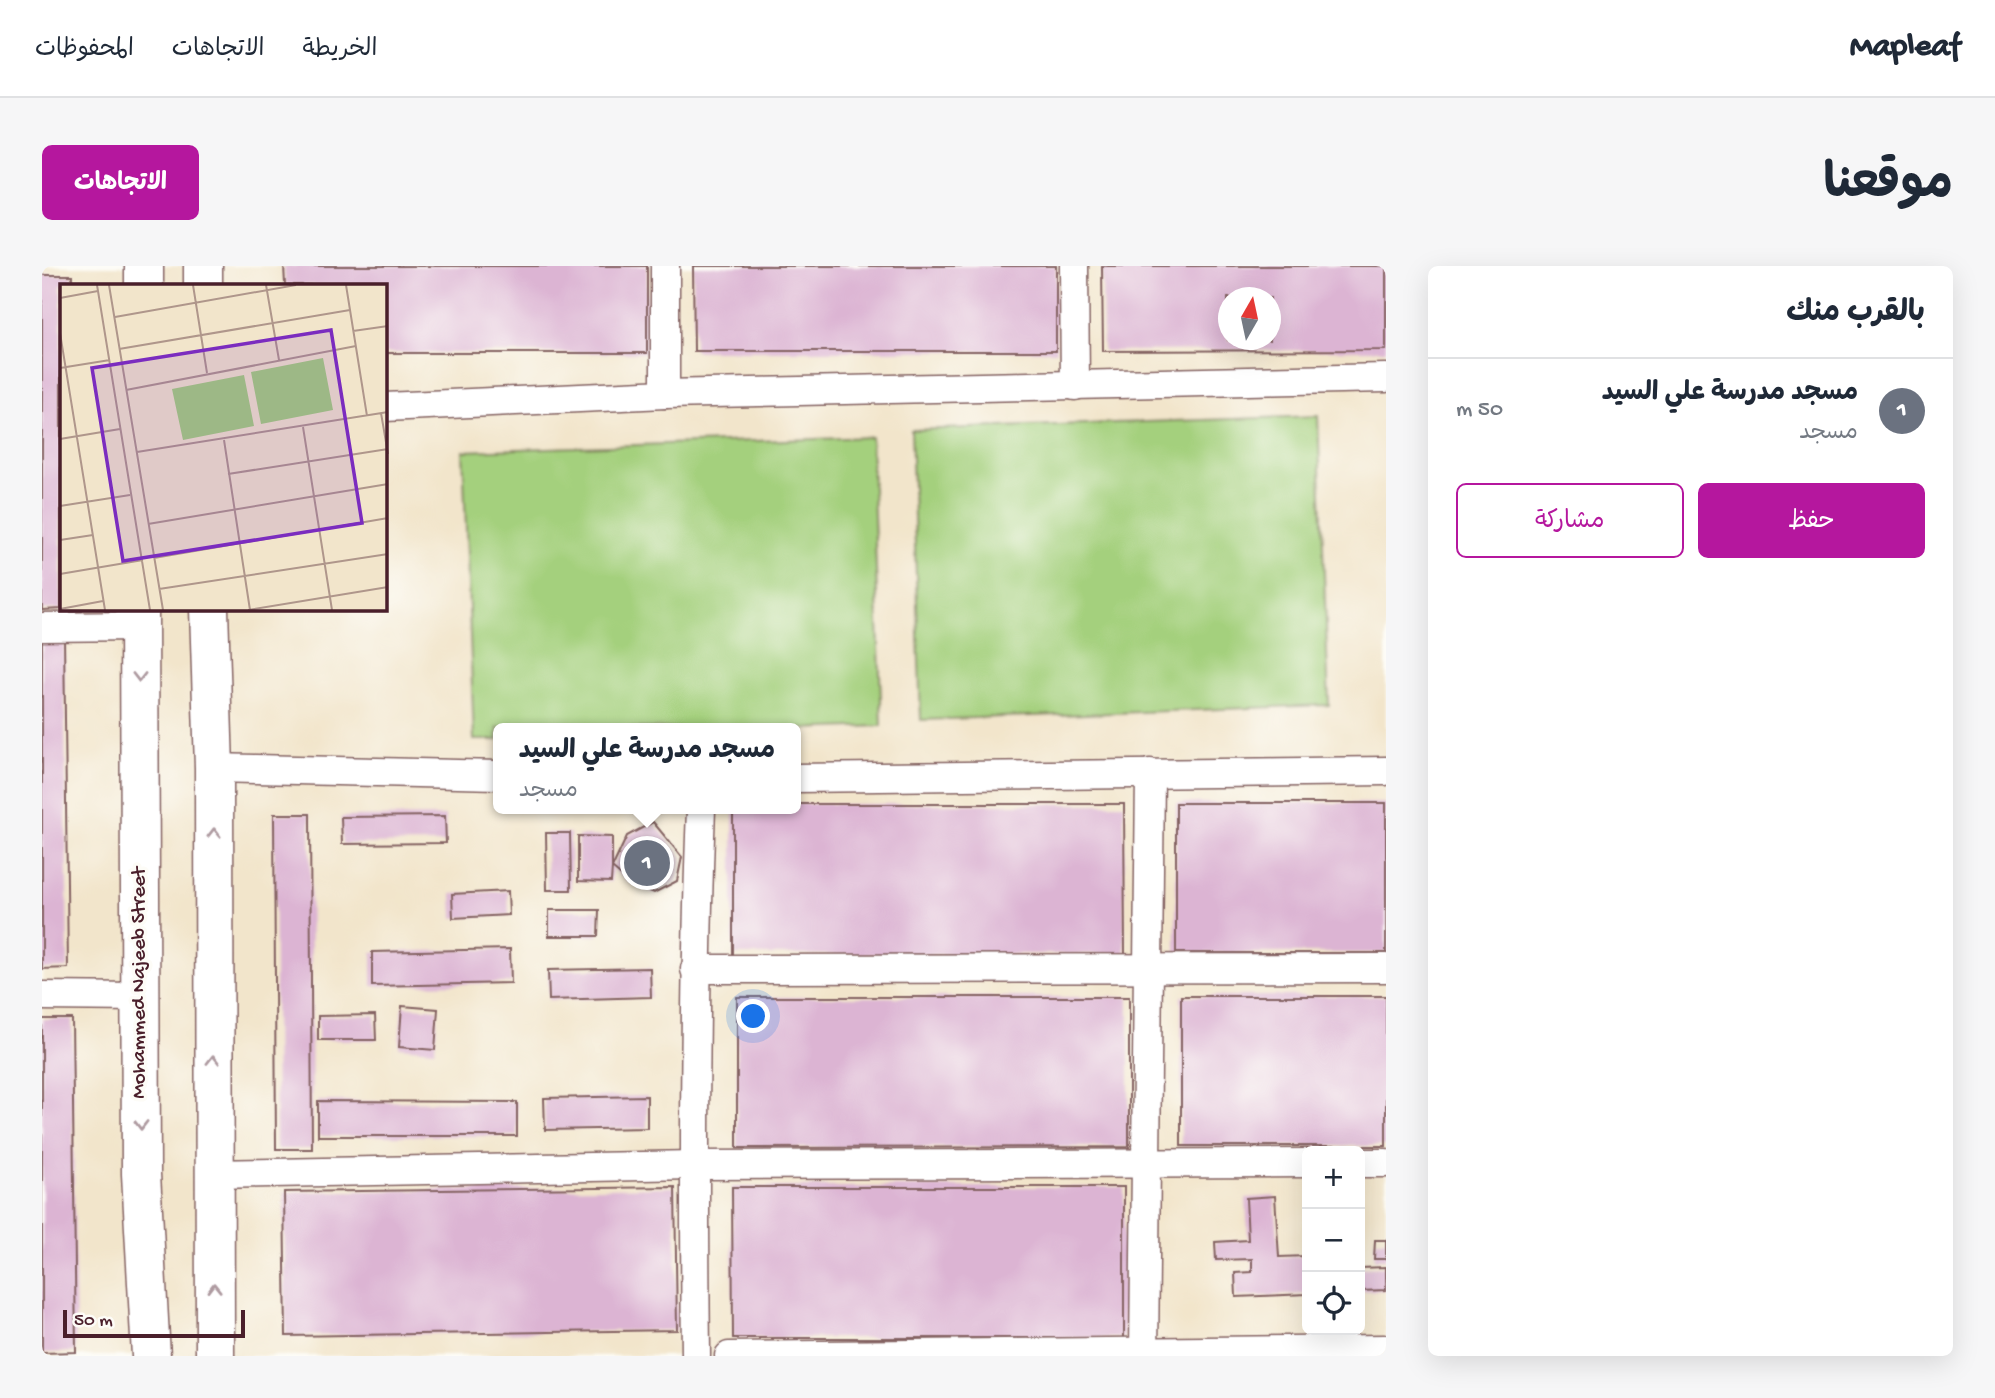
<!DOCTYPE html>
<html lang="ar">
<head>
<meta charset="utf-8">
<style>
  :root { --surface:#fff; --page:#f6f6f7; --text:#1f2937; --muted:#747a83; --line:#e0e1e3; --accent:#b5179e }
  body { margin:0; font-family:"Gochi Hand","Playpen Sans Arabic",sans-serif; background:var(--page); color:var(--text); direction:rtl }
  .controls { position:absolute; right:21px; bottom:21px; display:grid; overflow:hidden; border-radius:10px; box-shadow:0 7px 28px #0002 }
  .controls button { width:63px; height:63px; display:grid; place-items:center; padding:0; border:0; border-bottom:2px solid var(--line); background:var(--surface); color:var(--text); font:35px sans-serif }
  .compass { position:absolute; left:1176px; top:21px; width:63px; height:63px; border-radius:50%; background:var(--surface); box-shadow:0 7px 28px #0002; rotate:9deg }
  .scale { position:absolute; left:21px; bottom:18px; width:182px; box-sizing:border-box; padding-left:7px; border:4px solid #4a1f2b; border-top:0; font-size:19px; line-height:24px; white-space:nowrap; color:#4a1f2b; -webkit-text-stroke:5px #fdfcf7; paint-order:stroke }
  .you { position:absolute; left:712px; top:751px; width:24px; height:24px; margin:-18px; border:5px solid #fff; border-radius:50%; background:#1a73e8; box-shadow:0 0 0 10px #1a73e833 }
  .badge { display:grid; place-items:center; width:46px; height:46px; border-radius:50%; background:var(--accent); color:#fff; font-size:23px; font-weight:700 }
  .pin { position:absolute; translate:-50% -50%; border:4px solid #fff; box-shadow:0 2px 7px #0006 }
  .popup { position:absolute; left:451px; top:457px; width:308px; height:91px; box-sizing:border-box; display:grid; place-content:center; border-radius:10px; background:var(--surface); filter:drop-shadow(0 2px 5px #0005); font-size:23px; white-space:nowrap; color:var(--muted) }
  .popup b { font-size:26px; color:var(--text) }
  .popup::after { content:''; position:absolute; left:50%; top:100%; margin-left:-14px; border:14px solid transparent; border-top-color:var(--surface) }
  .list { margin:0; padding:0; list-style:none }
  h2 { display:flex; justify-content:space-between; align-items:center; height:91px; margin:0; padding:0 28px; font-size:30px }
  h2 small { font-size:23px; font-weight:400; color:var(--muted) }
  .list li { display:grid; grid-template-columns:46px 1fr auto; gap:21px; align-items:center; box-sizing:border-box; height:105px; padding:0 28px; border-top:2px solid var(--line) }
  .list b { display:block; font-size:26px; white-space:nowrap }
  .list p { margin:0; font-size:23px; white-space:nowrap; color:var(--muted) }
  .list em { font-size:23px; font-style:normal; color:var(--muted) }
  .actions { display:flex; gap:14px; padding:21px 28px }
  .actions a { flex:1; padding:16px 0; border:2px solid var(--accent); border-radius:10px; text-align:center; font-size:24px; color:var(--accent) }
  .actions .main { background:var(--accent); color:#fff }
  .icon { flex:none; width:38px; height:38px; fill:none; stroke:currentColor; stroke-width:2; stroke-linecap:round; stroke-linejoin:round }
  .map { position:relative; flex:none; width:1344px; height:1090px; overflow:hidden; direction:ltr; border-radius:10px }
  header { display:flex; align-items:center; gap:42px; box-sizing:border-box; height:98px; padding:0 35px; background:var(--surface); border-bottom:2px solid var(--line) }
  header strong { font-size:33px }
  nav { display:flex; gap:38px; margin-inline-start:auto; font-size:24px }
  .intro { display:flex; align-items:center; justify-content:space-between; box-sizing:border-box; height:168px; padding:0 42px }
  h1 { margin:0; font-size:49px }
  .button { padding:18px 32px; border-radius:10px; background:var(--accent); color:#fff; font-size:24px; font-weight:700 }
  main { display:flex; gap:42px; padding:0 42px }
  aside { flex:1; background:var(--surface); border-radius:10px; box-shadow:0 7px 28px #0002 }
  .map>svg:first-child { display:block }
  .green { fill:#a4d07d; stroke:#777854; stroke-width:2 }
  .building { fill:#dcb4d3; fill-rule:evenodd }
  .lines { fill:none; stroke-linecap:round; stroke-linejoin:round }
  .minor-casing { stroke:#856463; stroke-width:31 }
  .secondary-casing { stroke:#856463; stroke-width:41 }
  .minor { stroke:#fff; stroke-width:28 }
  .secondary { stroke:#fff; stroke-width:38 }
  .oneway { stroke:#ae9aa0 }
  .labels { text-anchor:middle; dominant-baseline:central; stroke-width:7; stroke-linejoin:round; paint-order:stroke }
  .street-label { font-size:21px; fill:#4a1f2b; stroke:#fdfcf7 }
  .inset-road { fill:none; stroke:#af968b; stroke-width:2 }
  .view { fill:#7b2cbf; fill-opacity:0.15; stroke:#7b2cbf; stroke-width:3.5 }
  .inset-edge { fill:none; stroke:#4a1f2b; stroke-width:3.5 }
</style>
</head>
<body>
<header>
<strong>Mapleaf</strong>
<nav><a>الخريطة</a><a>الاتجاهات</a><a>المحفوظات</a></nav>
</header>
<div class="intro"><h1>موقعنا</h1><a class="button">الاتجاهات</a></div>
<main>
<aside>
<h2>بالقرب منك<small></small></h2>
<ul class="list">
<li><span class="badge" style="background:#6b7280">1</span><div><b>مسجد مدرسة علي السيد</b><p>مسجد</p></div><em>50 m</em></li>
</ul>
<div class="actions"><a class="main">حفظ</a><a>مشاركة</a></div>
</aside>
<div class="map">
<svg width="1344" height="1090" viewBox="0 0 1344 1090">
  <rect width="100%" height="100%" fill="#fdfcf7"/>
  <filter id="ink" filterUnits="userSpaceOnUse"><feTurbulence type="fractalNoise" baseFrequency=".0143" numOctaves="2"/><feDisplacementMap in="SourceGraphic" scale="14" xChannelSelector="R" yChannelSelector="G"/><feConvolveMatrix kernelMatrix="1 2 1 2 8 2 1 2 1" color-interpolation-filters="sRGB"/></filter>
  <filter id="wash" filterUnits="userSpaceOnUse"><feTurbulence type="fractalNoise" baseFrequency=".00686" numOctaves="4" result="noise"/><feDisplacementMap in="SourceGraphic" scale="28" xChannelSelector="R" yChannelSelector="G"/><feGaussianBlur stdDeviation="1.57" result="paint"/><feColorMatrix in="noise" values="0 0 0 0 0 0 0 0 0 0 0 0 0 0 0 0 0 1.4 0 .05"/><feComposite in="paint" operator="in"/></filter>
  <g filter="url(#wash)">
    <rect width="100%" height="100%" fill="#f2e5cb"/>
    <!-- green -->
    <g class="green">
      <path d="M1276 150 1287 439 879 454 869 164Z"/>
      <path d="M829 171 840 460 754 463 456 462V474H432L421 185Z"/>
    </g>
    <g id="blocks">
      <!-- building -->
      <g class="building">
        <path d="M242 0H605V87H343V19H243Z"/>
        <path d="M651 0H1014V85H652Z"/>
        <path d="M1060 0H1344V84L1061 85ZM1186 32H1228V74H1186Z"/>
        <path d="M0 9H30V19H19V343L0 344Z"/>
        <path d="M0 369H22L26 702 0 703Z"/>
        <rect x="1134" y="537" width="210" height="150"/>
        <path d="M754 538H1082L1083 688 691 689V543H754Z"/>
        <path d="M232 548H268L270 883H234Z"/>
        <path d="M403 550 404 577 300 578 299 551Z"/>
        <path d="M611 556 640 591 635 615 612 627 585 615 570 602 569 616 536 615V570L570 571V602L585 570Z"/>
        <path d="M504 567H528L529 624H505Z"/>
        <path d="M466 625 467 649 411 652 410 628Z"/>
        <path d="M507 644H557L556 670H507Z"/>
        <path d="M468 683 469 717 330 720V686Z"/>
        <path d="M608 702 609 731 507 734 506 704Z"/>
        <rect x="1139" y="730" width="205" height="150"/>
        <path d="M695 731H1087V881L695 882Z"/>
        <path d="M360 740 396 743 393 784 357 781Z"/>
        <path d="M333 749 334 774H276V750Z"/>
        <path d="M0 753H30L34 1086 0 1087Z"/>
        <path d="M605 830V862L503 864 502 832Z"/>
        <path d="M276 835 475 836V870H276Z"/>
        <path d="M633 921 635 1064 244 1070 242 926Z"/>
        <path d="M690 921H1082V1072H691Z"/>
        <path d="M1233 930 1237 991 1265 990V1028L1194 1031 1193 1007 1210 1006V993L1174 994 1173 976 1206 974 1204 932Z"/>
        <path d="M1333 974H1344V993H1332Z"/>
        <path d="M1344 1001V1024L1318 1025V1002Z"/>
      </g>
    </g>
  </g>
  <g filter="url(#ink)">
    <use href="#blocks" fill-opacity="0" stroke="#856463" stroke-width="2"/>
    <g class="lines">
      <!-- minor casing -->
      <g class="minor-casing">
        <g id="minor">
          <path d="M1032 0 1033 120"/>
          <path d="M623 128V0"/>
          <path d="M343 141 623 128 1344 112"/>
          <path d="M0 361 97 360"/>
          <path d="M172 502 456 509"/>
          <path d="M754 512 1344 505"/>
          <path d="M653 703 1344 702"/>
          <path d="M0 730 98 731"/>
          <path d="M1318 897H1344"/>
          <path d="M171 908 652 899 1265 897"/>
          <path d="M654 1090C652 907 652 725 659 543"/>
          <path d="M687 1090 1344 1083"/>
          <path d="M1102 1090 1108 507"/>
        </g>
      </g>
      <!-- secondary casing -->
      <g class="secondary-casing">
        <g id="secondary">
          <path d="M161 0V19"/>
          <path d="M102 19V0"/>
          <path d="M97 343 99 908 109 1090"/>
          <path d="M167 343 172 502 173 1090"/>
        </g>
      </g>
      <!-- minor -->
      <use href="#minor" class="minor"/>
      <!-- secondary -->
      <use href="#secondary" class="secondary"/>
    </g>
    <!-- one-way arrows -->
    <defs><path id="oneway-chevron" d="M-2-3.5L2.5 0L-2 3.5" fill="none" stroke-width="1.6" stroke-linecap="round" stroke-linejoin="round" transform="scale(1.75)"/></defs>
    <g class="oneway">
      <use href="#oneway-chevron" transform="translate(97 411) rotate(90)"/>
      <use href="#oneway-chevron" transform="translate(172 567) rotate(-90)"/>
      <use href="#oneway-chevron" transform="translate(171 794) rotate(-90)"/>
      <use href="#oneway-chevron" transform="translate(99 859) rotate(90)"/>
      <use href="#oneway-chevron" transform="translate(172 1022) rotate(-91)"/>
    </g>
  </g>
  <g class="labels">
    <!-- street labels -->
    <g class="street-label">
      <text transform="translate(98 717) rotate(-90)">Mohammed Najeeb Street</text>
    </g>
  </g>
  <!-- overview -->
  <g transform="translate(18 18)">
    <rect width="327" height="327" fill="#f2e5cb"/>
    <path d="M263 74 273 126 201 140 191 88ZM184 91 194 142 123 156 112 105Z" fill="#a4d07d"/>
    <path class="inset-road" d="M37 1 90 326M49 1 103 326M133 1 147 89M206 1 219 76M286 1 307 132M0 14 38 7M55 33 236 1M293 47 328 42M0 49 45 326M59 65 290 26M0 84 50 76M66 106 296 62M321 129 328 170M243 143 272 326M0 155 60 145M164 156 190 326M77 168 328 128M168 190 328 165M0 222 70 211M88 240 328 200M0 256 33 251M94 274 328 234M0 290 83 276M99 305 328 270M0 325 43 317M188 326 328 303"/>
    <path class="view" d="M271 46 302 239 63 277 32 84Z"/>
    <rect width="327" height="327" class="inset-edge"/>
  </g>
</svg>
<div class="controls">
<button>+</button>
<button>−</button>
<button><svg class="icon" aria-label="locate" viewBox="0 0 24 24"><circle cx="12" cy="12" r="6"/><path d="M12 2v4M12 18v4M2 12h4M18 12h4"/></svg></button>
</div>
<svg class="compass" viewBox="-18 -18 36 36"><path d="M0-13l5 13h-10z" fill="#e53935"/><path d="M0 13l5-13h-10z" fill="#747a83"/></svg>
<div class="scale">50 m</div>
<div class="you"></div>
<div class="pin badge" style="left:605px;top:597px;background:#6b7280">1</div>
<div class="popup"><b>مسجد مدرسة علي السيد</b>مسجد</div>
</div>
</main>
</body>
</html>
